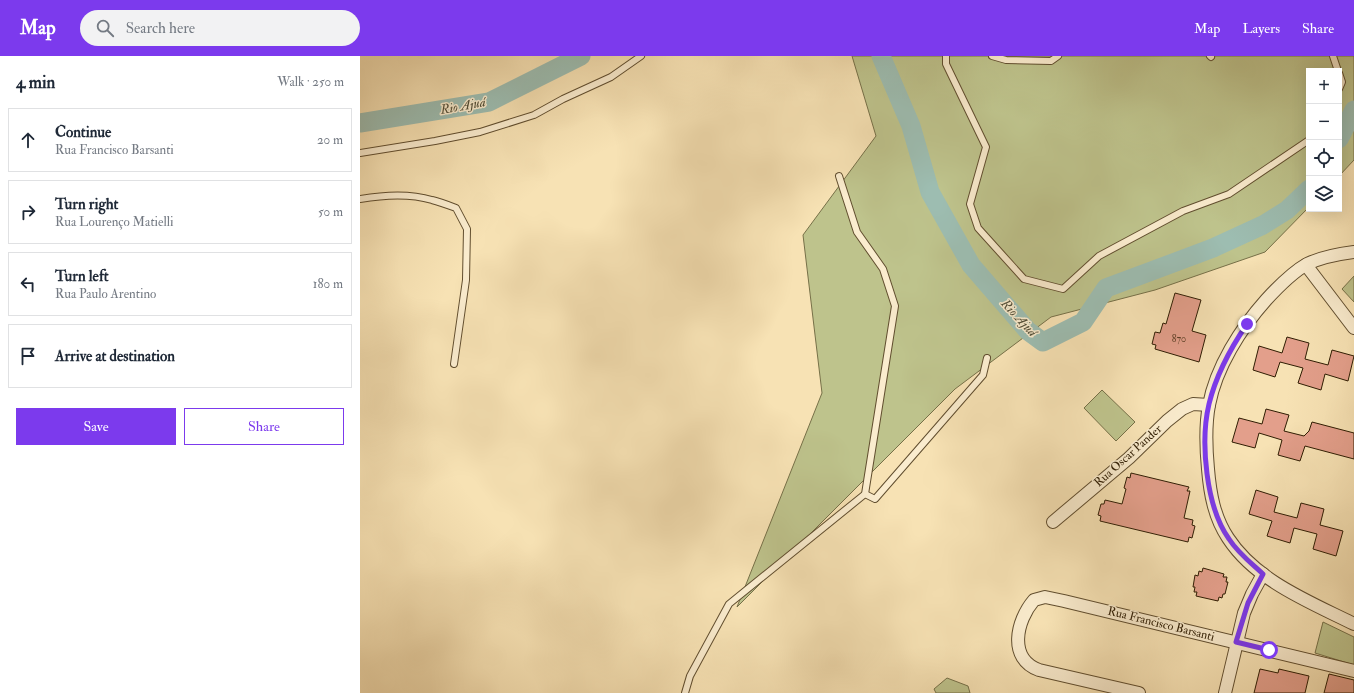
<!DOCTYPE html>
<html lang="en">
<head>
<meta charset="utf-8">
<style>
  :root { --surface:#fff; --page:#f2f2f3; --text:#1f2937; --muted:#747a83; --line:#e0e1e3; --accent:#7c3aed }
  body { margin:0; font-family:"IM FELL Double Pica",serif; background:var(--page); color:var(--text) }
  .controls { position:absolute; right:12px; top:12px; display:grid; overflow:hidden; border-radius:0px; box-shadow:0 4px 16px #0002 }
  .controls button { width:36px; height:36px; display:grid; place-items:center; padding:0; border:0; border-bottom:1px solid var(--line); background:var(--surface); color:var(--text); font:20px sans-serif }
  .stop { position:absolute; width:12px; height:12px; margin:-9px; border:3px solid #7c3aed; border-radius:50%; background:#fff }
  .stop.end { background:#7c3aed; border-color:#fff; box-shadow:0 1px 4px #0008 }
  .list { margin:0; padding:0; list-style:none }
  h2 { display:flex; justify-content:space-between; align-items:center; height:52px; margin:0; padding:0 16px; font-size:17px }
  h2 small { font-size:13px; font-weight:400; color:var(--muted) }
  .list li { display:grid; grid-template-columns:26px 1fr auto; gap:12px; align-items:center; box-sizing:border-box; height:64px; margin:0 8px 8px; padding:0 8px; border:1px solid var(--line); border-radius:0px }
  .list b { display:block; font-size:15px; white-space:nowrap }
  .list p { margin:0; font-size:13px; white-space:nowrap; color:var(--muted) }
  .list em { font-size:13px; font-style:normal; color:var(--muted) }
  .actions { display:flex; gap:8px; padding:12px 16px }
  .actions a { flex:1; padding:9px 0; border:1px solid var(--accent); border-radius:0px; text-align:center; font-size:14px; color:var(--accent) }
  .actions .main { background:var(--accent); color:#fff }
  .icon { flex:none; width:22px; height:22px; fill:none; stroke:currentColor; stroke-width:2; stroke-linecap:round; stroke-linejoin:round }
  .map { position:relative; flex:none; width:994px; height:637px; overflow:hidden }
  header { display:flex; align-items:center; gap:24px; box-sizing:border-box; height:56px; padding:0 20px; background:var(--accent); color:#fff }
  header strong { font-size:19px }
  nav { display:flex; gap:22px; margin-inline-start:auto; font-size:14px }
  .search { width:280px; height:36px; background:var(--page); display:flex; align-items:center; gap:10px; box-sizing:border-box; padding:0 14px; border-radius:22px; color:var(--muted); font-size:15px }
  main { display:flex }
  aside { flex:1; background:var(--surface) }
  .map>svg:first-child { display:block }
  .green { fill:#bec38c; stroke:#767048 }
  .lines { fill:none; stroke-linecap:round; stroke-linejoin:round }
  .river { stroke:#9dbdb1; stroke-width:19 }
  .building { fill:#e39f8b; stroke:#2f1d03 }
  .service-casing { stroke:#614e2f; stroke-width:8 }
  .minor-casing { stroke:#614e2f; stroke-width:14 }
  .service { stroke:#faecce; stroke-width:6 }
  .minor { stroke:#faecce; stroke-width:12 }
  .route { stroke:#7c3aed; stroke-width:5 }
  .labels { text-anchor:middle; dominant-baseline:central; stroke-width:3; stroke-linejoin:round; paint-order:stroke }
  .number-label { font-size:10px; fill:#5c3e25 }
  .street-label { font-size:12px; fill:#2f1d03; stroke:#faecce }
  .water-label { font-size:13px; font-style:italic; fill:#504d37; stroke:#faecce }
</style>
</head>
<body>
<header>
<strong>Map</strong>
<div class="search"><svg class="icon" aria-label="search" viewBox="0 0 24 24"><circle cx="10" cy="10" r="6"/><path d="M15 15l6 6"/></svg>Search here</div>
<nav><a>Map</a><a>Layers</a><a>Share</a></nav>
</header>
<main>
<aside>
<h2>4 min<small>Walk · 250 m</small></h2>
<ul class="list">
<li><svg class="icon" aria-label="ahead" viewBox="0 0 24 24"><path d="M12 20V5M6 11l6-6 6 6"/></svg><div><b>Continue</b><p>Rua Francisco Barsanti</p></div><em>20 m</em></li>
<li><svg class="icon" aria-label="right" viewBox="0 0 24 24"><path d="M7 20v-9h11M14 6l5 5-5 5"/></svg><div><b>Turn right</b><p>Rua Lourenço Matielli</p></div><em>50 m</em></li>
<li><svg class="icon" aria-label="left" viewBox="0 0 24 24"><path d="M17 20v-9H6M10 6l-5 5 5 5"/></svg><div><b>Turn left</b><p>Rua Paulo Arentino</p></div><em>180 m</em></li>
<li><svg class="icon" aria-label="arrive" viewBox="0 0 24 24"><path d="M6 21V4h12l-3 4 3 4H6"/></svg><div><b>Arrive at destination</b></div></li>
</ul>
<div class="actions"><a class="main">Save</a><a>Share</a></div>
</aside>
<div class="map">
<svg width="994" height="637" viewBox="0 0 994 637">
  <rect width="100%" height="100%" fill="#f7e2b4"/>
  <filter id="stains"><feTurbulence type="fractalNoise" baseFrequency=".005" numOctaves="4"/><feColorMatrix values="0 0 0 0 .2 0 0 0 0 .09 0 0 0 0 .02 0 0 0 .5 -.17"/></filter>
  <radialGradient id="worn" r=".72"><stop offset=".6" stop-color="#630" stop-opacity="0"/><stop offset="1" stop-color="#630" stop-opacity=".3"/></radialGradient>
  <!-- green -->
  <g class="green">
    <path d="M492 0H994V104L979 120V15H949V151L905 196 795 234 691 261 595 333 377 551 462 337 443 179 516 80Z"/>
    <path d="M994 220V246L982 233Z"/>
    <path d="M742 334 775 366 756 385 724 352Z"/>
    <path d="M963 566 994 581V609L955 597Z"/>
    <path d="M587 622 608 630 610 637H576L574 633Z"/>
  </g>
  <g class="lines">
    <!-- river -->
    <g class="river">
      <path d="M521 0 551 70 570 136 611 209 668 275 683 286 723 266 746 232 853 192 903 169 927 154 949 133"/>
      <path d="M0 67 129 46 221 0"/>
      <path d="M979 83 994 54"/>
    </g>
  </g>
  <!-- building -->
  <g class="building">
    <path d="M815 237 841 244 832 275 846 279 839 306 795 293 796 289 792 288 795 276 800 277 803 267 806 268Z"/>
    <path d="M927 281 949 287 945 303 968 309 972 294 994 300 988 325 965 318 961 334 938 327 943 312 920 306 915 321 893 314 899 290 922 297Z"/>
    <path d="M906 353 929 359 924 375 944 380 949 375 952 366 994 377V403L945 390 940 405 918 399 922 384 899 377 895 392 872 386 879 362 902 368Z"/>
    <path d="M771 417 829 431 827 435H830L824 462 833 464 832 469 835 470 832 482 829 481 828 486 740 465 741 460 738 459 741 448H744L745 444 762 448 766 433 764 432 767 421 770 422Z"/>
    <path d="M896 434 918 441 914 456 937 462 941 447 964 453 960 469 983 475 976 500 953 493 957 478 934 472 930 487 907 480 912 465 889 458Z"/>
    <path d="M843 512 864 518 863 521H867L866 526H868L865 538H863L862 542 859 541 858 545 836 540 837 536H834L835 531H833L835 519 838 520 839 515 842 516Z"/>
    <path d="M900 613 918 617 919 613 949 620 945 637H894Z"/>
    <path d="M969 618 994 624V637H964Z"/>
  </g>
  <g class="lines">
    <!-- service casing -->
    <g class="service-casing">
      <g id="service">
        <path d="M586 0V8L626 91 610 148 618 172 664 223 703 233 739 200 823 155 869 138 949 84"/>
        <path d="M632 0 646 4 691 5 698 0"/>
        <path d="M850 0 851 1"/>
        <path d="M973 0 978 15"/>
        <path d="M979 17 982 26 979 33"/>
        <path d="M0 97 75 85 120 76 174 59 203 43 251 21 281 0"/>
        <path d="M0 143C23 139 49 137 72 144 80 146 88 149 96 152L107 173 106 224 94 308"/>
        <path d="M505 438 515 443 623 319 627 302"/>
        <path d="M325 637 330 620 369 548 505 438 535 250 523 213 497 176 479 120"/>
      </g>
    </g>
    <!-- minor casing -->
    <g class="minor-casing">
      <g id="minor">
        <path d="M994 196C978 198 962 201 947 208 933 216 917 232 906 244 881 272 856 311 849 349 845 370 846 392 848 413 850 437 854 461 868 482 896 525 950 546 994 568"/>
        <path d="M946 209 994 272"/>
        <path d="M693 466 769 402 807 365 822 353 833 348 849 349"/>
        <path d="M779 637 679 614C648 603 656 565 674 544L685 541 704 545 994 615"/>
        <path d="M865 637 884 557 892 538 903 518"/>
      </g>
    </g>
    <!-- service -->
    <use href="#service" class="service"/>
    <!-- minor -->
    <use href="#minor" class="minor"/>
  </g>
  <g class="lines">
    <!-- route -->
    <path class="route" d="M887 268C870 293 856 319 849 348 840 386 846 451 869 483 878 497 891 507 903 518L888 547 876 586 909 594"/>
  </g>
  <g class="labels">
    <!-- number labels -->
    <g class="number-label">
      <text x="819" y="283">870</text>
    </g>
    <!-- street labels -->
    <g class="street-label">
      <text transform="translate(768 400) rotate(-42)">Rua Oscar Pander</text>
      <text transform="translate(801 568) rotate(14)">Rua Francisco Barsanti</text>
    </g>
    <!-- water labels -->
    <g class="water-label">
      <text transform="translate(103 50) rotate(-10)">Rio Ajuá</text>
      <text transform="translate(659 262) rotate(47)">Rio Ajuá</text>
    </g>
  </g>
  <rect width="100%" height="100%" filter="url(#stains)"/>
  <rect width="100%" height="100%" fill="url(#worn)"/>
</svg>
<div class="controls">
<button>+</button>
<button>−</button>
<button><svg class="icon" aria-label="locate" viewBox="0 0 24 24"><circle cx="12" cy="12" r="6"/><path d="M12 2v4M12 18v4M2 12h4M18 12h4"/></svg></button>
<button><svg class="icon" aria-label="layers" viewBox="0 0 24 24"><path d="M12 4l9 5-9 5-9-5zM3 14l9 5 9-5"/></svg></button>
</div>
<div class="stop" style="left:909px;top:594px"></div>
<div class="stop end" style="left:887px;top:268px"></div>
</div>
</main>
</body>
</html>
